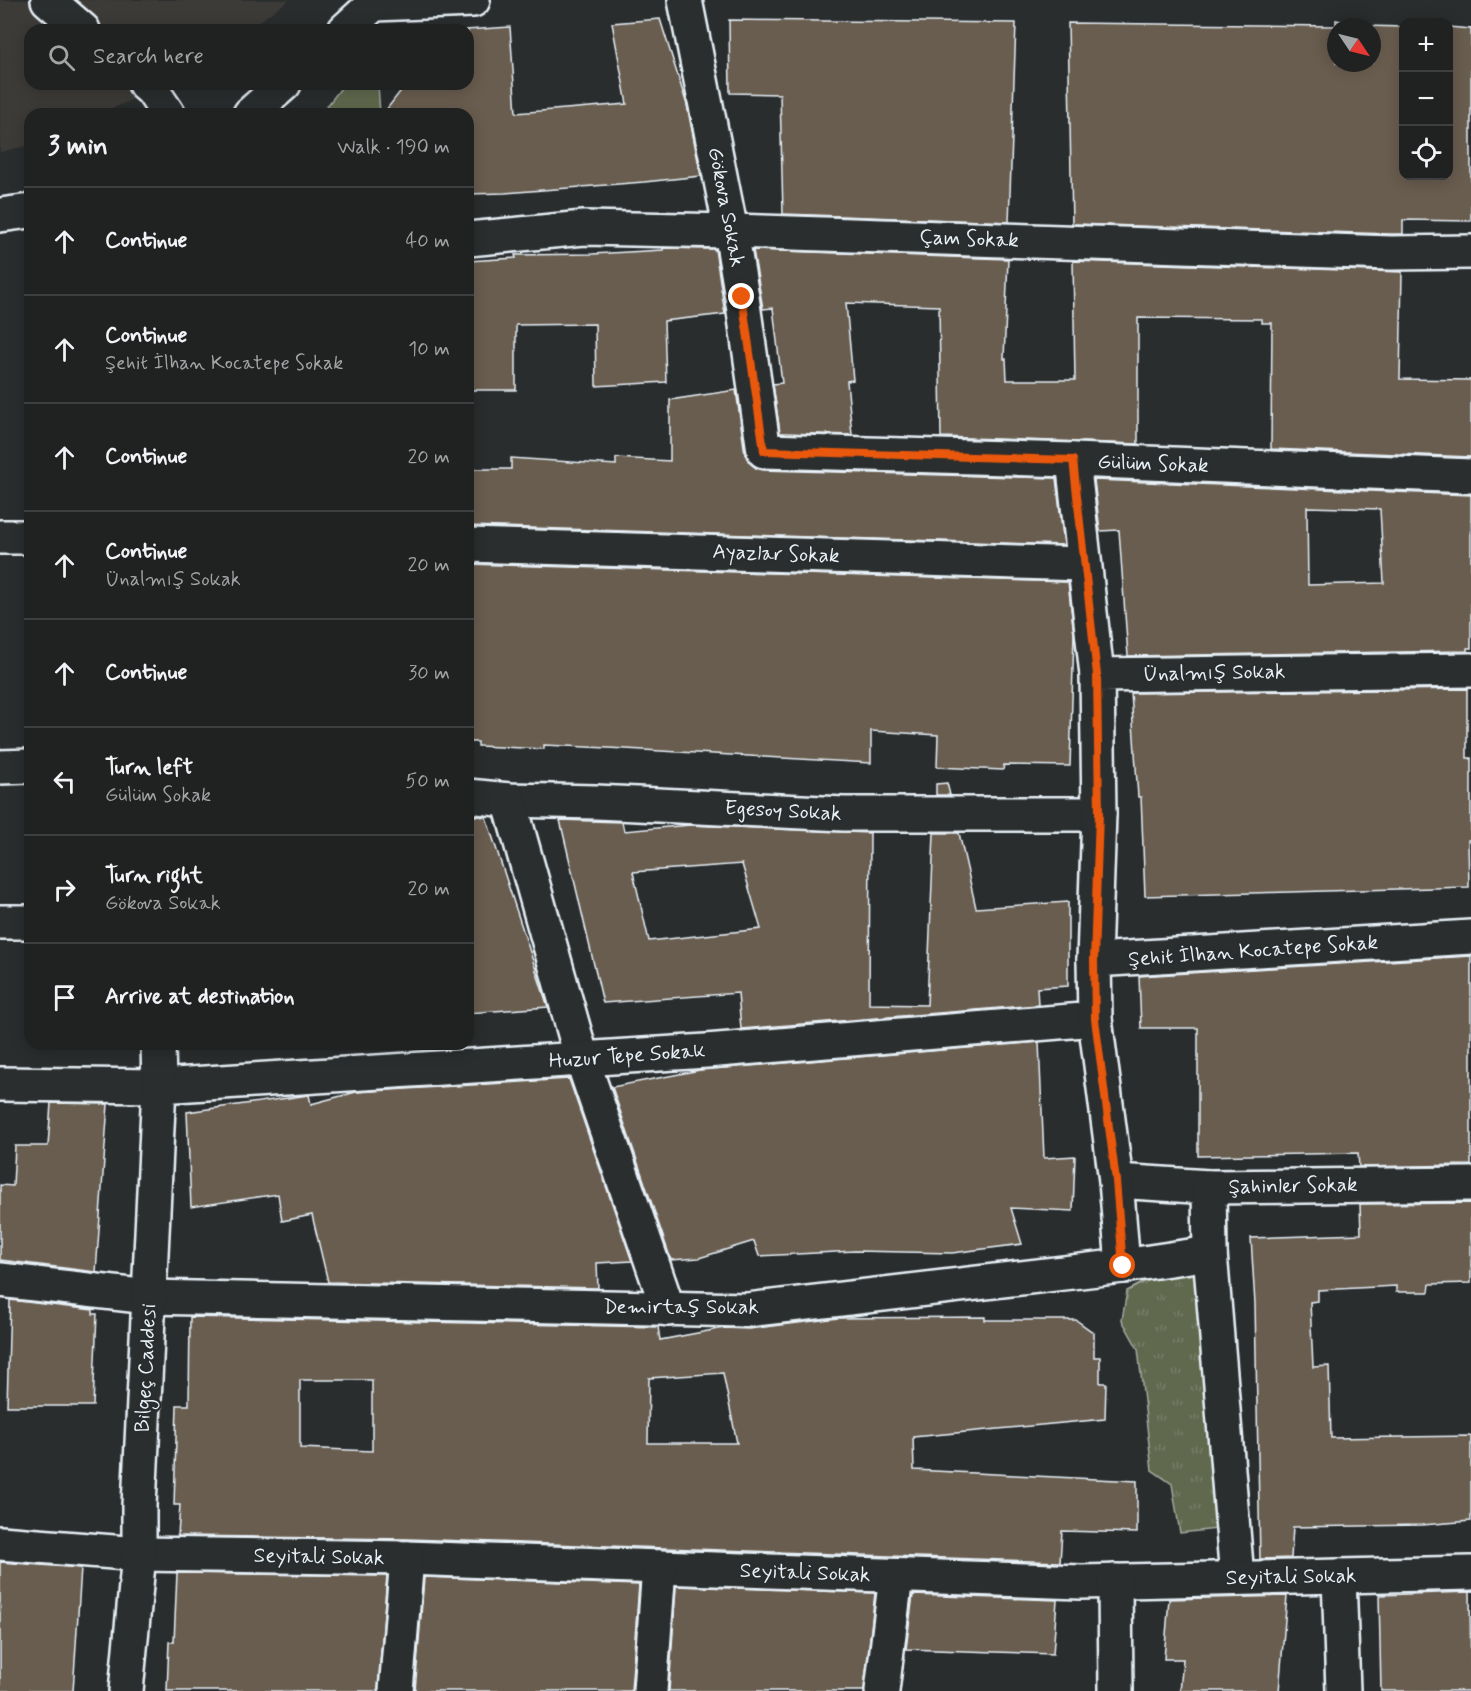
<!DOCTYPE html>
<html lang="en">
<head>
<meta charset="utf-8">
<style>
  :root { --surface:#202222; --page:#282a2a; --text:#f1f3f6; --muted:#a2a4a5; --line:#3d3f40 }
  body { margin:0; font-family:Mynerve,sans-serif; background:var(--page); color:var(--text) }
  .controls { position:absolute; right:18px; top:18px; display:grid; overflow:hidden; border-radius:12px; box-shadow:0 3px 15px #0003 }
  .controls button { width:54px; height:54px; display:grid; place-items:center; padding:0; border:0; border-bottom:2px solid var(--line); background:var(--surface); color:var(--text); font:30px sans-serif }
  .compass { position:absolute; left:1327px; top:18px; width:54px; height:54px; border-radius:50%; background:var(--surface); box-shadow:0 3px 15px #0003; rotate:125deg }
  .stop { position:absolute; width:18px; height:18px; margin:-14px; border:4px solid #ea580c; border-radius:50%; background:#fff }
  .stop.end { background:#ea580c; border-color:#fff; box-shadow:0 2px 6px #0008 }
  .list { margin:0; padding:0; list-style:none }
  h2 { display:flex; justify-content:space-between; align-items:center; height:78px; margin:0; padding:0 24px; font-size:26px }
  h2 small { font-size:20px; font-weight:400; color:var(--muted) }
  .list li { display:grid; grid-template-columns:39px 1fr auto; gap:18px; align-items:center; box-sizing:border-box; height:108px; padding:0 24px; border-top:2px solid var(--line) }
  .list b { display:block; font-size:22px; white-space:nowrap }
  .list p { margin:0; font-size:20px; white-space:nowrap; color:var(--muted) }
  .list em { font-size:20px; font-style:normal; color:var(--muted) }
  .icon { flex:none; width:33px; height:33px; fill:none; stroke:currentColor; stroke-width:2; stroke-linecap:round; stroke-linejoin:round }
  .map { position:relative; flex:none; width:1471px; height:1691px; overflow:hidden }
  .search { position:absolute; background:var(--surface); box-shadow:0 3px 15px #0003; left:24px; top:24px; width:450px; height:66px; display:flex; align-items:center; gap:15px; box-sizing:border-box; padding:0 21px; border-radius:18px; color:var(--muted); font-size:22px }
  .panel { position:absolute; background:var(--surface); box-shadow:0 3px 15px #0003; left:24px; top:108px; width:450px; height:942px; border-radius:18px }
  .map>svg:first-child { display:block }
  .built { fill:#3d3b38 }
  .green { fill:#61684e; stroke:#a4aca3; stroke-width:1.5 }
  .park { fill:url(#park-tufts); stroke:#a4aca3; stroke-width:1.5 }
  .building { fill:#695d50; stroke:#e8f1f8; stroke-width:1.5; fill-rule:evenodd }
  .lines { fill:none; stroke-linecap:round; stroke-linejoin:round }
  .minor-casing { stroke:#e8f1f8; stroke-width:38 }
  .tertiary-casing { stroke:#e8f1f8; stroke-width:38 }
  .secondary-casing { stroke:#e8f1f8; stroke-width:38 }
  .minor { stroke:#2a2d2e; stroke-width:33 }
  .tertiary { stroke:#2a2d2e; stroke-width:33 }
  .secondary { stroke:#2a2d2e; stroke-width:33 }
  .route { stroke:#ea580c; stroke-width:8 }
  .labels { text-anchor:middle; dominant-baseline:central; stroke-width:4.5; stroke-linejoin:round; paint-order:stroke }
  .street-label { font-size:21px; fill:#e8f1f8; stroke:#2a2d2e }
</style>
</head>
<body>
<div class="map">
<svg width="1471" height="1691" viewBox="0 0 1471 1691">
  <defs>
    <pattern id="park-tufts" width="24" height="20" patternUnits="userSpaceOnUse" patternTransform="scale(1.5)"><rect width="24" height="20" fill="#61684e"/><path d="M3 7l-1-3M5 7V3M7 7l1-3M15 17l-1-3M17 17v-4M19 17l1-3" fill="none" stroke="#787e68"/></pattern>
  </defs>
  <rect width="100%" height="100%" fill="#2a2d2e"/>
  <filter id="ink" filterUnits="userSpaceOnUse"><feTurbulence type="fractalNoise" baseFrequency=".0167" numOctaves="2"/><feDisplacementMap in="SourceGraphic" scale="12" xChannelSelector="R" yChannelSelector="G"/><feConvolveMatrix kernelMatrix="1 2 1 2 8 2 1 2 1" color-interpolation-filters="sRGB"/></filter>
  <g filter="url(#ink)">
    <!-- built -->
    <path class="built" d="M0 0H289L247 30H30V84H169L99 114H30V145L0 152Z"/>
    <!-- green -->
    <path class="green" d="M344 84H378L380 114H321Z"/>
    <!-- park -->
    <path class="park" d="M1204 1264 1226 1528 1180 1533 1172 1484 1152 1470 1138 1349 1122 1320 1127 1291 1167 1270Z"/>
    <!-- building -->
    <g class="building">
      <path d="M660 19 687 105 701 176 644 182 505 193 468 194V114H383L406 84H468V30H466L510 27 516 113 627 104 612 23Z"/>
      <path d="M729 20 1016 23 1009 222 783 214 780 94 730 93Z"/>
      <path d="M1336 20 1366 26 1404 27V176H1449V27L1471 29V221L1403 220V234H1391L1072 224 1068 23 1336 26ZM1336 27H1372V63H1336Z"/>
      <path d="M663 248 715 249 725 314 664 321 666 382 596 386 595 324 516 325V390H468V261L516 258 515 255 592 254 663 250Z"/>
      <path d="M753 250 1008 259 1004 359H1006L1007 380H1075L1073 261 1402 272 1400 379 1471 380V457L1271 449 1272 323H1262V319L1138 318V444L941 437 939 306 846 303 853 380 847 381 852 435 780 433 773 384 782 383 773 308 763 309Z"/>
      <path d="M736 390 745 454 749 462 756 468 763 470 1056 478 1064 545 468 526V469H511V458L616 465V458L670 461V400Z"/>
      <path d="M1094 480 1471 495V648H1467V651L1128 656 1119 530 1100 531ZM1307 507 1380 509 1384 583 1308 585Z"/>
      <path d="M468 564 1068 582 1074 634 1070 766 1004 765 1003 770 937 767 938 735 871 731V763L608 748 544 745V749L478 746V742H468Z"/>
      <path d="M1467 689V758H1471V840H1468L1469 887 1145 896 1141 797H1138L1131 693Z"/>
      <path d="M947 783 950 795H936V784Z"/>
      <path d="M468 815 486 817 548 1007 468 1013Z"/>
      <path d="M560 820 622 822 624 831 690 825 870 833 869 1004 927 1005 934 833H959L976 908 1068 902V986L1037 988 1038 1005 741 1029 738 993 603 1003ZM742 864 761 929 649 941 633 872Z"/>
      <path d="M1471 956V1165L1359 1167 1358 1153 1198 1156V1028H1141L1139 976Z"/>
      <path d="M1039 1042 1044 1158 1075 1156 1073 1211 1011 1208 1022 1244 952 1253 855 1251 759 1256 754 1241 699 1258 671 1260 612 1087 700 1070Z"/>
      <path d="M569 1079 632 1261 597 1263 598 1288 328 1282 312 1215 282 1221 278 1194 191 1207 187 1112 309 1095 311 1104 356 1092Z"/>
      <path d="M51 1103 108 1104 96 1272 0 1260V1185L13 1186 15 1146H48Z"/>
      <path d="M1471 1203V1283L1430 1284 1429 1292H1396V1286L1318 1290V1301L1310 1302 1313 1367 1329 1366 1331 1438 1471 1436V1521L1422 1525 1293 1527 1291 1558 1260 1559 1255 1304 1251 1238 1361 1234 1360 1204Z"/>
      <path d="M10 1300 93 1310V1314H97L93 1406H7Z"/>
      <path d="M190 1317 658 1327 660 1340 724 1328 749 1329 838 1318 985 1317V1320H1076L1094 1333V1357H1100V1383H1106L1105 1419 913 1437 914 1470 1137 1481V1533L1062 1531 1060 1562 408 1539 178 1536 180 1505H174L177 1405H189ZM723 1373 737 1443H648L649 1378ZM300 1380H372V1451L300 1448Z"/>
      <path d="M0 1562 81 1568 73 1691H0Z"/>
      <path d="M177 1573 387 1576 378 1691H167L169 1642H174Z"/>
      <path d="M424 1577 639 1585 631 1691H415Z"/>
      <path d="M676 1586 875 1593 864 1691H669Z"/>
      <path d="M1470 1592 1471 1691H1381L1379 1595Z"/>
      <path d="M913 1595 1057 1600 1053 1654 906 1649Z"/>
      <path d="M1287 1596 1279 1691H1180L1183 1659H1164L1169 1599Z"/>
    </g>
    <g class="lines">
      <!-- minor casing -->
      <g class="minor-casing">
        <g id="minor">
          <path d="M48 0 83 30"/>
          <path d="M685 0 731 231 742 297 764 451 1073 460 1471 476"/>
          <path d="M374 4 473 0"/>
          <path d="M145 84 152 90 168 114"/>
          <path d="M468 239 584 228 731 231 1391 253 1471 252"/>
          <path d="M1073 460 1097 675"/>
          <path d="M0 537H30"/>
          <path d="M468 545 1083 564"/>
          <path d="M0 767 30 766"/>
          <path d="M468 796 509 800 596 802 844 814H1099"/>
          <path d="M509 800 582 1059 668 1309"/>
          <path d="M0 922H30"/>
          <path d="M1094 960 1099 814 1097 675 1471 670"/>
          <path d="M0 1084 159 1086 706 1051 1095 1019"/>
          <path d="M1116 1181 1209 1187 1471 1184"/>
          <path d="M1209 1187 1210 1253 1237 1578"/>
          <path d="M1123 1266 1116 1181 1095 1019 1094 960 1471 937"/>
          <path d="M0 1280 149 1297 747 1310 1123 1266 1210 1253"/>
          <path d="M0 1543 139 1554 407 1558 1081 1582 1471 1573"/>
          <path d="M1339 1576 1343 1691"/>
          <path d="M1115 1581 1116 1691"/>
          <path d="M396 1691 407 1558"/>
          <path d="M650 1691 659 1567"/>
          <path d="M882 1691 896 1576"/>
        </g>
      </g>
      <!-- tertiary casing -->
      <g class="tertiary-casing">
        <path id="tertiary" d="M126 1691 139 1554V1506L159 1086 158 1044"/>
      </g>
      <!-- secondary casing -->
      <g class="secondary-casing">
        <g id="secondary">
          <path d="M345 30 378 0"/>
          <path d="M250 114 284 84"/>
          <path d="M0 215 30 211"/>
        </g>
      </g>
      <!-- minor -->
      <use href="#minor" class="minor"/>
      <!-- tertiary -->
      <use href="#tertiary" class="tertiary"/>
      <!-- secondary -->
      <use href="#secondary" class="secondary"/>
    </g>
  </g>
  <g class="lines" filter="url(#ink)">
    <!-- route -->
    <path class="route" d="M742 297 764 451 1073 460 1097 675 1099 814 1094 960 1095 1019 1116 1181 1123 1266"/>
  </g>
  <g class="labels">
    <!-- street labels -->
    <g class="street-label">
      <text transform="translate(726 207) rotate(79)">Gökova Sokak</text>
      <text transform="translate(969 239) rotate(2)">Çam Sokak</text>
      <text transform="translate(1153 464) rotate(2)">Gülüm Sokak</text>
      <text transform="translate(776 554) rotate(2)">Ayazlar Sokak</text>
      <text transform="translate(1214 673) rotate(-1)">Ünalmış Sokak</text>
      <text transform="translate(783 811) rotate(3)">Egesoy Sokak</text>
      <text transform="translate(1253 951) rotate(-4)">Şehit İlhan Kocatepe Sokak</text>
      <text transform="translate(627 1056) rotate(-4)">Huzur Tepe Sokak</text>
      <text transform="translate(1293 1186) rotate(-1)">Şahinler Sokak</text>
      <text x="681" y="1307">Demirtaş Sokak</text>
      <text transform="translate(146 1368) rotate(-87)">Bilgeç Caddesi</text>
      <text transform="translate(319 1557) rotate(1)">Seyitali Sokak</text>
      <text transform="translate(805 1573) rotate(2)">Seyitali Sokak</text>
      <text transform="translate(1291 1577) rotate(-1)">Seyitali Sokak</text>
    </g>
  </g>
</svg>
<div class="controls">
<button>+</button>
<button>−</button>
<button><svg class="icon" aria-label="locate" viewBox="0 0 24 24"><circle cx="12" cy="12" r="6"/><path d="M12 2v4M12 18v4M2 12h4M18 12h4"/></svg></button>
</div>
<svg class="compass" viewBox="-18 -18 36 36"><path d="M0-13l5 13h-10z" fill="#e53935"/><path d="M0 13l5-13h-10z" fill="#a2a4a5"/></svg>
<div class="stop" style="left:1123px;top:1266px"></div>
<div class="stop end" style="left:742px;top:297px"></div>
<div class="search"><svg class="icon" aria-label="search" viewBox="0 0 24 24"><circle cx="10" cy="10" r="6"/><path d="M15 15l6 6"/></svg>Search here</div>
<section class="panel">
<h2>3 min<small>Walk · 190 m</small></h2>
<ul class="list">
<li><svg class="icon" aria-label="ahead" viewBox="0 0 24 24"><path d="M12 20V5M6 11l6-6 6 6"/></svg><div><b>Continue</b></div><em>40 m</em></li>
<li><svg class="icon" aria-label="ahead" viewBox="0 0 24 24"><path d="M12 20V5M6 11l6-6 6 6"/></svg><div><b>Continue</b><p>Şehit İlhan Kocatepe Sokak</p></div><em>10 m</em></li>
<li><svg class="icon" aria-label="ahead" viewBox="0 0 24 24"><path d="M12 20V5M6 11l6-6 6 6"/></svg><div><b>Continue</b></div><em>20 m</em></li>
<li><svg class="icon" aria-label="ahead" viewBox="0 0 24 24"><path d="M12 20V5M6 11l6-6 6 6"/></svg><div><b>Continue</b><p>Ünalmış Sokak</p></div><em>20 m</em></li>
<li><svg class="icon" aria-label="ahead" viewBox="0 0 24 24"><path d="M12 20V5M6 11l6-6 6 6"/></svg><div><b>Continue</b></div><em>30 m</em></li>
<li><svg class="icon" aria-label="left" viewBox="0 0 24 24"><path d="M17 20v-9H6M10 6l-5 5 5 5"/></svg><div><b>Turn left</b><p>Gülüm Sokak</p></div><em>50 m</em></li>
<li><svg class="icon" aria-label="right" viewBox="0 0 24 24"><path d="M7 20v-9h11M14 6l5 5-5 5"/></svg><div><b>Turn right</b><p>Gökova Sokak</p></div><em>20 m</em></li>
<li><svg class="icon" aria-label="arrive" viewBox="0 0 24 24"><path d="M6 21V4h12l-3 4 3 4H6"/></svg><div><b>Arrive at destination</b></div></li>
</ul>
</section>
</div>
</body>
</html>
